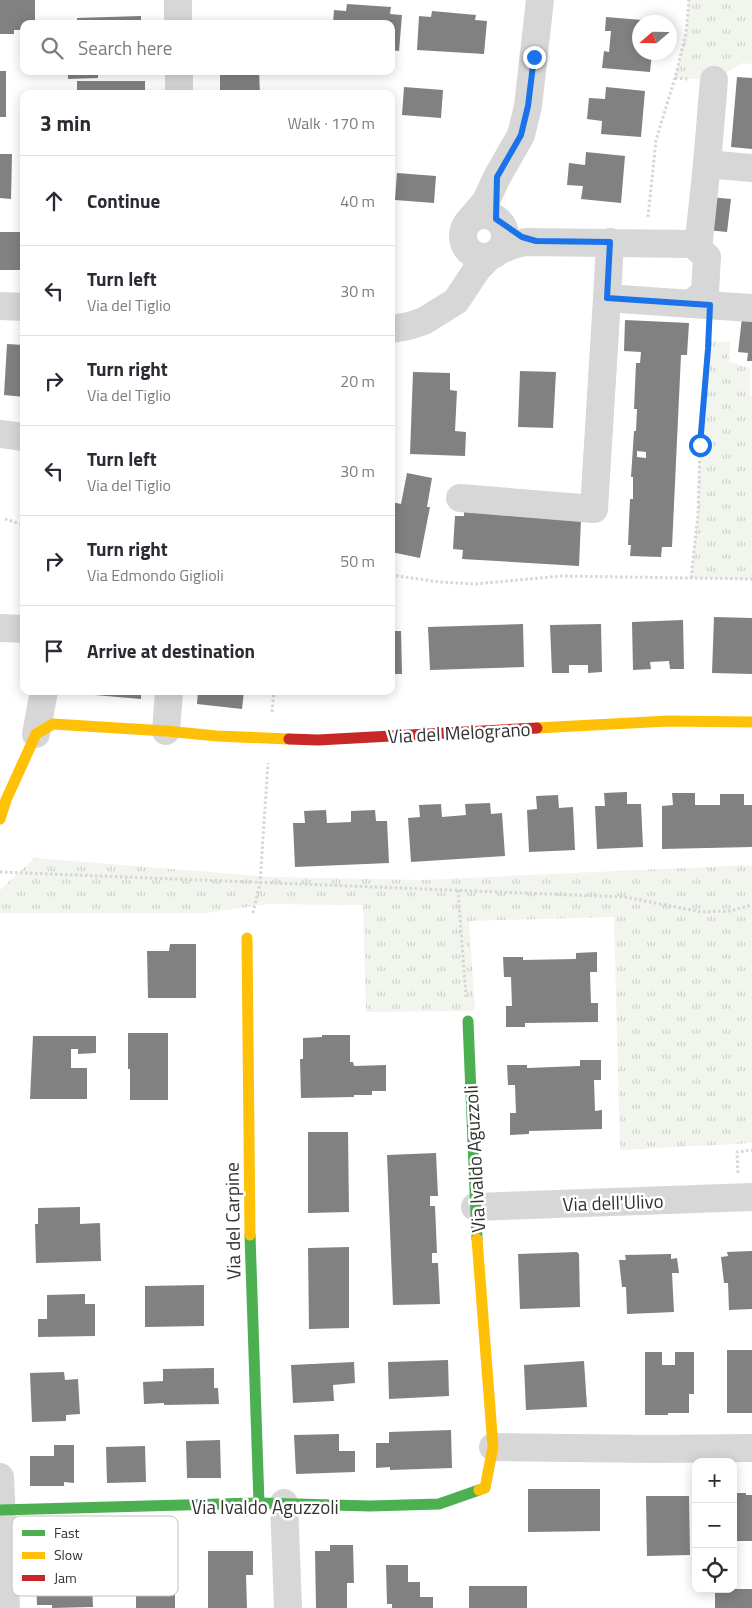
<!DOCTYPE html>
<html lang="en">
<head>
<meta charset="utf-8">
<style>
  :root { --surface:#fff; --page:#f2f2f3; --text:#2b2b33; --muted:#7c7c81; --line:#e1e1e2 }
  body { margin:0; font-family:"Titillium Web",sans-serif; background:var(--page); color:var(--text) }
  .controls { position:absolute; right:15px; bottom:15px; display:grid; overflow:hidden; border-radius:10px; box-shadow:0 2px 12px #0003 }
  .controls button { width:45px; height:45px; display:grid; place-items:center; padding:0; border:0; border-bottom:1px solid var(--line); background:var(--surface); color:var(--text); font:25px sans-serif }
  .compass { position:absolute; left:632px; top:15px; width:45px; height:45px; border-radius:50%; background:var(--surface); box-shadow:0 2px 12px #0003; rotate:250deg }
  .stop { position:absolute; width:15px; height:15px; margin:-11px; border:4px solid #1a73e8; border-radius:50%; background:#fff }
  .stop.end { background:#1a73e8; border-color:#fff; box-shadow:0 1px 5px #0008 }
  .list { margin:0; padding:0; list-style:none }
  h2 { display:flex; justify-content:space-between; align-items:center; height:65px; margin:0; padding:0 20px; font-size:21px }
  h2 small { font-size:16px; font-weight:400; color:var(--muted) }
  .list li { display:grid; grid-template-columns:32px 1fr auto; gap:15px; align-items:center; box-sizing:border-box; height:90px; padding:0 20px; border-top:1px solid var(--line) }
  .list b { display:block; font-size:19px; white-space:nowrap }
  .list p { margin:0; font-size:16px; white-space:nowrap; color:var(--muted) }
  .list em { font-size:16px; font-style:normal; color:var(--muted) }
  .icon { flex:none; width:28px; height:28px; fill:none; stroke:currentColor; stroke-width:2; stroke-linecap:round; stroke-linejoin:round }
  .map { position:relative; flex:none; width:752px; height:1608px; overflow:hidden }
  .search { position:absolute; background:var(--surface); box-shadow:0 2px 12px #0003; left:20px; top:20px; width:375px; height:55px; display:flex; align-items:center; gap:12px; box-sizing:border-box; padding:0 18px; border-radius:10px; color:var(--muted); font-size:19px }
  .panel { position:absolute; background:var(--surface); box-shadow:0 2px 12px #0003; left:20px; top:90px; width:375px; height:605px; border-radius:10px }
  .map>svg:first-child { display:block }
  .park { fill:url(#park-tufts) }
  .building { fill:#818181; fill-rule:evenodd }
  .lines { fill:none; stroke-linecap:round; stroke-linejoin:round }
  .path { stroke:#d6d6d6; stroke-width:3; stroke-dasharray:2.5 2.5; stroke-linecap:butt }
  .street { stroke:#d7d7d7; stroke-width:28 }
  .fast { stroke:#4caf50; stroke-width:11 }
  .slow { stroke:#ffc107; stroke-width:11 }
  .jam { stroke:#c62828; stroke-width:11 }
  .route { stroke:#1a73e8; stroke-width:6 }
  .labels { text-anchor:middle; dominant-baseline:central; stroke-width:5; stroke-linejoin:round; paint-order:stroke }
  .street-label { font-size:19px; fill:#333; stroke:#fff }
  .key { fill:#fff; stroke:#c2c2c2; stroke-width:1 }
  .key-label { font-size:14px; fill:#333 }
</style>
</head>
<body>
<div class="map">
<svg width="752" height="1608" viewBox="0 0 752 1608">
  <defs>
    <pattern id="park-tufts" width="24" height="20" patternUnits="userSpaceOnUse" patternTransform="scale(1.25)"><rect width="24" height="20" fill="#f1f5ed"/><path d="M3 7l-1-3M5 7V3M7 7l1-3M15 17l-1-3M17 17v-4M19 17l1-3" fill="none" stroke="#cfd2cc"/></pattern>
  </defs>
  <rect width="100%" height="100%" fill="#fff"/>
  <!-- park -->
  <g class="park">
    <path d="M689 0H752V64L742 63 714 80 675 78 686 33Z"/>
    <path d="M708 341 730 342 729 362 750 368V395L752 396V579L691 578 698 515 700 445Z"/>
    <path d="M34 858 270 877 423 880 752 865V1143L620 1150 614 917 469 921 475 1011 366 1012 363 905 268 904 207 913H0V890Z"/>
  </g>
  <!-- building -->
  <g class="building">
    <path d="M0 0H35V24H24V30H14V34H0Z"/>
    <path d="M347 4 391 7 390 14 402 15 399 51 391 50V24H333L334 10 346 11Z"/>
    <path d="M432 11 476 15 475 20 487 21 484 54 417 50 419 16 431 17Z"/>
    <path d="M141 16V24H77V18Z"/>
    <path d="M606 17 654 21V22H640V52H652L650 72 602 68 604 51 609 52 611 31H605Z"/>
    <rect x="0" y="71" width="6" height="46"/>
    <path d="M68 71H98V78L68 79Z"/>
    <path d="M220 71H259L260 94H220Z"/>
    <path d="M737 77 752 78V149L731 147Z"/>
    <rect x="77" y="81" width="68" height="13"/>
    <path d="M404 87 443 90 441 118 402 115Z"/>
    <path d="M606 87 645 91 641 137 601 134 602 121 587 119 589 98 605 99Z"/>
    <path d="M586 152 625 156 621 203 581 199 583 186 567 185 569 163 585 165Z"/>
    <path d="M0 154H12L11 199 0 198Z"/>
    <path d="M397 173 436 176 434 203 395 200Z"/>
    <path d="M710 197 731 199 727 232 707 230Z"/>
    <rect x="0" y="232" width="21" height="38"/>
    <path d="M742 318 752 319V361H747L748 353 738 352Z"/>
    <path d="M625 320 689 323 687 355H681L672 547H662L661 557 630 556 631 545H628L630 499H633V477H631L634 431H636L637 409H634L636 363H640L641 352 624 351ZM637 451 646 452V458L637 457Z"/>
    <path d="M7 344 24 345V397L4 395Z"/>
    <path d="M520 371 556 372 553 428 518 427Z"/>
    <path d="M413 372 450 373V390L457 391 455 431 466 432 465 456 410 454Z"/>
    <path d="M407 473 432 478 427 507H430L420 558 391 552V502L401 504Z"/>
    <path d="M464 512 581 519 579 566 462 559 463 550 453 549 455 516H464Z"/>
    <path d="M714 617 752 618V674L712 673Z"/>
    <path d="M683 620 684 669H670L669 661 650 662 651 669 633 670 632 622Z"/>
    <path d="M523 624 524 667 430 670 428 627Z"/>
    <path d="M601 624 602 672 588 673V665H569V673H552L550 625Z"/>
    <path d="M391 631H401L402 674H391Z"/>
    <path d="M95 691H141V699L95 695Z"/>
    <path d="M198 691H244L242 709 197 704Z"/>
    <path d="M627 792V804H641L643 847 597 849 595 806H605L604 793Z"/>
    <path d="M672 793H695V805H720V794H744V805H752V847L662 849V806L673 805Z"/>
    <path d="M558 795 559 808 573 807 575 850 529 852 527 810 537 809 536 796Z"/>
    <path d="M490 803 491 814 502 813 505 856 411 862 408 818 420 817 419 805 441 804 442 817 466 815 465 804Z"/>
    <path d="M326 810 327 823 351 822V811L375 810 376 821H387L389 863 295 867 293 823H305L304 811Z"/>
    <path d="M170 944H196V998H148L147 951H169Z"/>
    <path d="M597 952V972H590L591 1003H598V1022L525 1023V1027H506V1006H512L511 977H504L503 957H523V960L576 959V953Z"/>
    <path d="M128 1033H168V1100H130V1069H128Z"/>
    <path d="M322 1035H350V1062H353L354 1066 386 1065V1091H372V1095H354V1097L301 1098 300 1059H303V1038L322 1037Z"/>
    <path d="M33 1036H96V1053L78 1054V1049H71V1068H87V1099H30Z"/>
    <path d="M580 1060H601V1080H594L595 1111 602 1110V1129L529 1131V1134L510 1135V1113H516L515 1085H508L507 1065H527V1068L580 1066Z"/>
    <path d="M308 1132H348L349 1212 308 1213Z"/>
    <path d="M436 1153 438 1196H430V1206H435L437 1253H432V1263H438L440 1304 393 1305 387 1155Z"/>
    <path d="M80 1207V1224L100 1223 101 1261 36 1263 35 1224H38V1208Z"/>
    <path d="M349 1247V1328L309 1329 308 1248Z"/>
    <path d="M751 1251H752V1309L729 1310 728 1283H724L721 1257 728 1256 727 1252Z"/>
    <path d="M577 1252 579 1254 580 1307 520 1309 518 1254Z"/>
    <path d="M671 1254V1259L677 1258 679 1273H672L674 1312 627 1314 626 1287H622L619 1260H626L625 1255Z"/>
    <path d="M204 1285V1326L145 1327V1286Z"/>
    <path d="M85 1294V1304H95V1336L38 1337V1319H47V1295Z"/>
    <rect x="727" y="1350" width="25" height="63"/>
    <path d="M645 1352H662V1365H675V1352H694V1394H689V1413H668V1415H645Z"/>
    <path d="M448 1360 449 1396 389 1399 388 1362Z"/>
    <path d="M584 1361 587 1407 526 1410 524 1365Z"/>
    <path d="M354 1362 355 1383 333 1385 334 1401 293 1403 291 1365Z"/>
    <path d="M214 1368V1388H218L219 1404 164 1405V1403L144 1404 143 1382 163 1381V1369Z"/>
    <path d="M64 1372 65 1380 78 1379 80 1414 66 1415V1421L32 1422 30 1373Z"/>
    <path d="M451 1430 452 1468 390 1470V1467L376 1468V1443H389V1432Z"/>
    <path d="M339 1434V1451H355V1472L296 1474 294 1435Z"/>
    <path d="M220 1440 221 1478H187L186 1441Z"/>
    <path d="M54 1445H74V1483L64 1482V1486H30V1456H54Z"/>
    <path d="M145 1446 146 1482 107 1483 106 1447Z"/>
    <path d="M528 1489H600V1531L528 1532Z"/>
    <path d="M733 1493H746V1495H752V1541H733Z"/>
    <path d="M646 1496H689L690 1555 647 1556Z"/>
    <path d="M330 1545H353L354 1583H347V1608H316L315 1551H330Z"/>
    <path d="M208 1551H253V1575H246L247 1608H208Z"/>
    <rect x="136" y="1554" width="39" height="54"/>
    <path d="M91 1560 93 1607 52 1608V1605H37L36 1579 44 1578 43 1562Z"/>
    <path d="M386 1565H408V1582H420V1597H433V1608H392V1604H387Z"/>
    <rect x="469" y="1586" width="58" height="22"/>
    <rect x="715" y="1589" width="37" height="19"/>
  </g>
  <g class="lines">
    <!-- path -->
    <g class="path">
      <path d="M675 78 688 79"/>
      <path d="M648 217 656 140 675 78 686 33 689 0"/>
      <path d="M5 519 24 525"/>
      <path d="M391 575 440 582 475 584 562 576 752 579"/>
      <path d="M691 578 698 515 700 445 709 332"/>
      <path d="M272 712 274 691"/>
      <path d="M0 872 625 897 701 912 730 911 752 905"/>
      <path d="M458 890 466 997"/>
      <path d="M253 913 260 883 268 763"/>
      <path d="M738 1173 737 1152 752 1150"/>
    </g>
    <!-- street -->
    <g class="street">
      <path d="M178 0V24"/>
      <path d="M179 71V94"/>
      <path d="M707 164 714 80"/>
      <circle cx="484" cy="236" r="21"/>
      <path d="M468 222 486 201 497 177 521 135 528 106 540 0"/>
      <path d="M698 249 707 164 752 168"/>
      <path d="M500 250 513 245 525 242 693 244 707 257 705 292 691 304 607 298 610 242"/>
      <path d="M691 304 752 308"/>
      <path d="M0 306 24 307"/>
      <path d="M391 329 409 326 424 321 456 301 478 268 489 257"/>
      <path d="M0 434 24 437"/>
      <path d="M460 498 594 509 607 298"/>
      <path d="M0 628 24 629"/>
      <path d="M166 731 169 691"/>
      <path d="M36 734 44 691"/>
      <path d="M475 1207 752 1197"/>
      <path d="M493 1447 655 1449 752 1448"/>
      <path d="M0 1477 6 1608"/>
      <path d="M284 1503 288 1608"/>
    </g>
    <!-- fast -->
    <g class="fast">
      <path d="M468 1021 477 1239"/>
      <path d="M250 1235 259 1503"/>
      <path d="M0 1510 259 1503 370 1506 439 1504 479 1490"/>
    </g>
    <!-- slow -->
    <g class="slow">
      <path d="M537 728 668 721 752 722"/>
      <path d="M0 819 6 800 36 734 53 724 166 731 217 736 289 739"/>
      <path d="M247 938 250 1235"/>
      <path d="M477 1239 493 1447 485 1488 479 1490"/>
    </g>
    <!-- jam -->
    <path class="jam" d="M289 739 318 740 537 728"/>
  </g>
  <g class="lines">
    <!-- route -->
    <path class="route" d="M534 57 528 106 521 135 497 177 496 219 522 237 536 241 610 242 607 298 710 305 708 349 700 445"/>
  </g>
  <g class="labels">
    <!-- street labels -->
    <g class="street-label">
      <text transform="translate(459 732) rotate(-3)">Via del Melograno</text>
      <text transform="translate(474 1159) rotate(-93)">Via Ivaldo Aguzzoli</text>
      <text transform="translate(613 1202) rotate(-2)">Via dell'Ulivo</text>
      <text transform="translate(232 1221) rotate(-91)">Via del Carpine</text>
      <text x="265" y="1506">Via Ivaldo Aguzzoli</text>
    </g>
  </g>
  <!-- legend -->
  <rect x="12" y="1516" width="166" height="80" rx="8" class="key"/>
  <rect x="22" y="1530" width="23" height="6" fill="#4caf50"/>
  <rect x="22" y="1552" width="23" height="7" fill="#ffc107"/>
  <rect x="22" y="1575" width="23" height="6" fill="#c62828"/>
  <g class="key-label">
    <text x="54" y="1538">Fast</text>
    <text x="54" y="1560">Slow</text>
    <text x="54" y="1583">Jam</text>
  </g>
</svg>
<div class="controls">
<button>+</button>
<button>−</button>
<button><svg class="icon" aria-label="locate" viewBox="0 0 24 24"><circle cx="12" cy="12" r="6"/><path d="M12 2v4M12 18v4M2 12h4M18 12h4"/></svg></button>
</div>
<svg class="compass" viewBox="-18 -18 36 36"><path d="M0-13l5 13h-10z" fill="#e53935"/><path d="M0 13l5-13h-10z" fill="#7c7c81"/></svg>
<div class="stop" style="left:700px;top:445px"></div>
<div class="stop end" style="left:534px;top:57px"></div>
<div class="search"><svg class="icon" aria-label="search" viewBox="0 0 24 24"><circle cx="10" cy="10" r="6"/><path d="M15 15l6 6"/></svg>Search here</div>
<section class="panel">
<h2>3 min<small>Walk · 170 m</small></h2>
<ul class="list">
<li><svg class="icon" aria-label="ahead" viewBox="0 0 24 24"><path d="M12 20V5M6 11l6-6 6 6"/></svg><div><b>Continue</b></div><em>40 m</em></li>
<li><svg class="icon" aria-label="left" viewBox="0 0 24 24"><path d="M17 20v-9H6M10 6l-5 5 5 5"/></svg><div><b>Turn left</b><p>Via del Tiglio</p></div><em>30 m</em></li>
<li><svg class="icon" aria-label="right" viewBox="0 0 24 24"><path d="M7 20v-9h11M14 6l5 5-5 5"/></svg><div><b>Turn right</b><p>Via del Tiglio</p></div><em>20 m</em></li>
<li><svg class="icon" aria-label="left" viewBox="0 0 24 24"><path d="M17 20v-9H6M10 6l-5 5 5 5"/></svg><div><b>Turn left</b><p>Via del Tiglio</p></div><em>30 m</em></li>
<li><svg class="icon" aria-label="right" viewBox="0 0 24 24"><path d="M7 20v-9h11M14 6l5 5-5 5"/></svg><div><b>Turn right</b><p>Via Edmondo Giglioli</p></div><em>50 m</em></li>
<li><svg class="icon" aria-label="arrive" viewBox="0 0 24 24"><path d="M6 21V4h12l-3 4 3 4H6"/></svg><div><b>Arrive at destination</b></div></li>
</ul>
</section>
</div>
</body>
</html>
